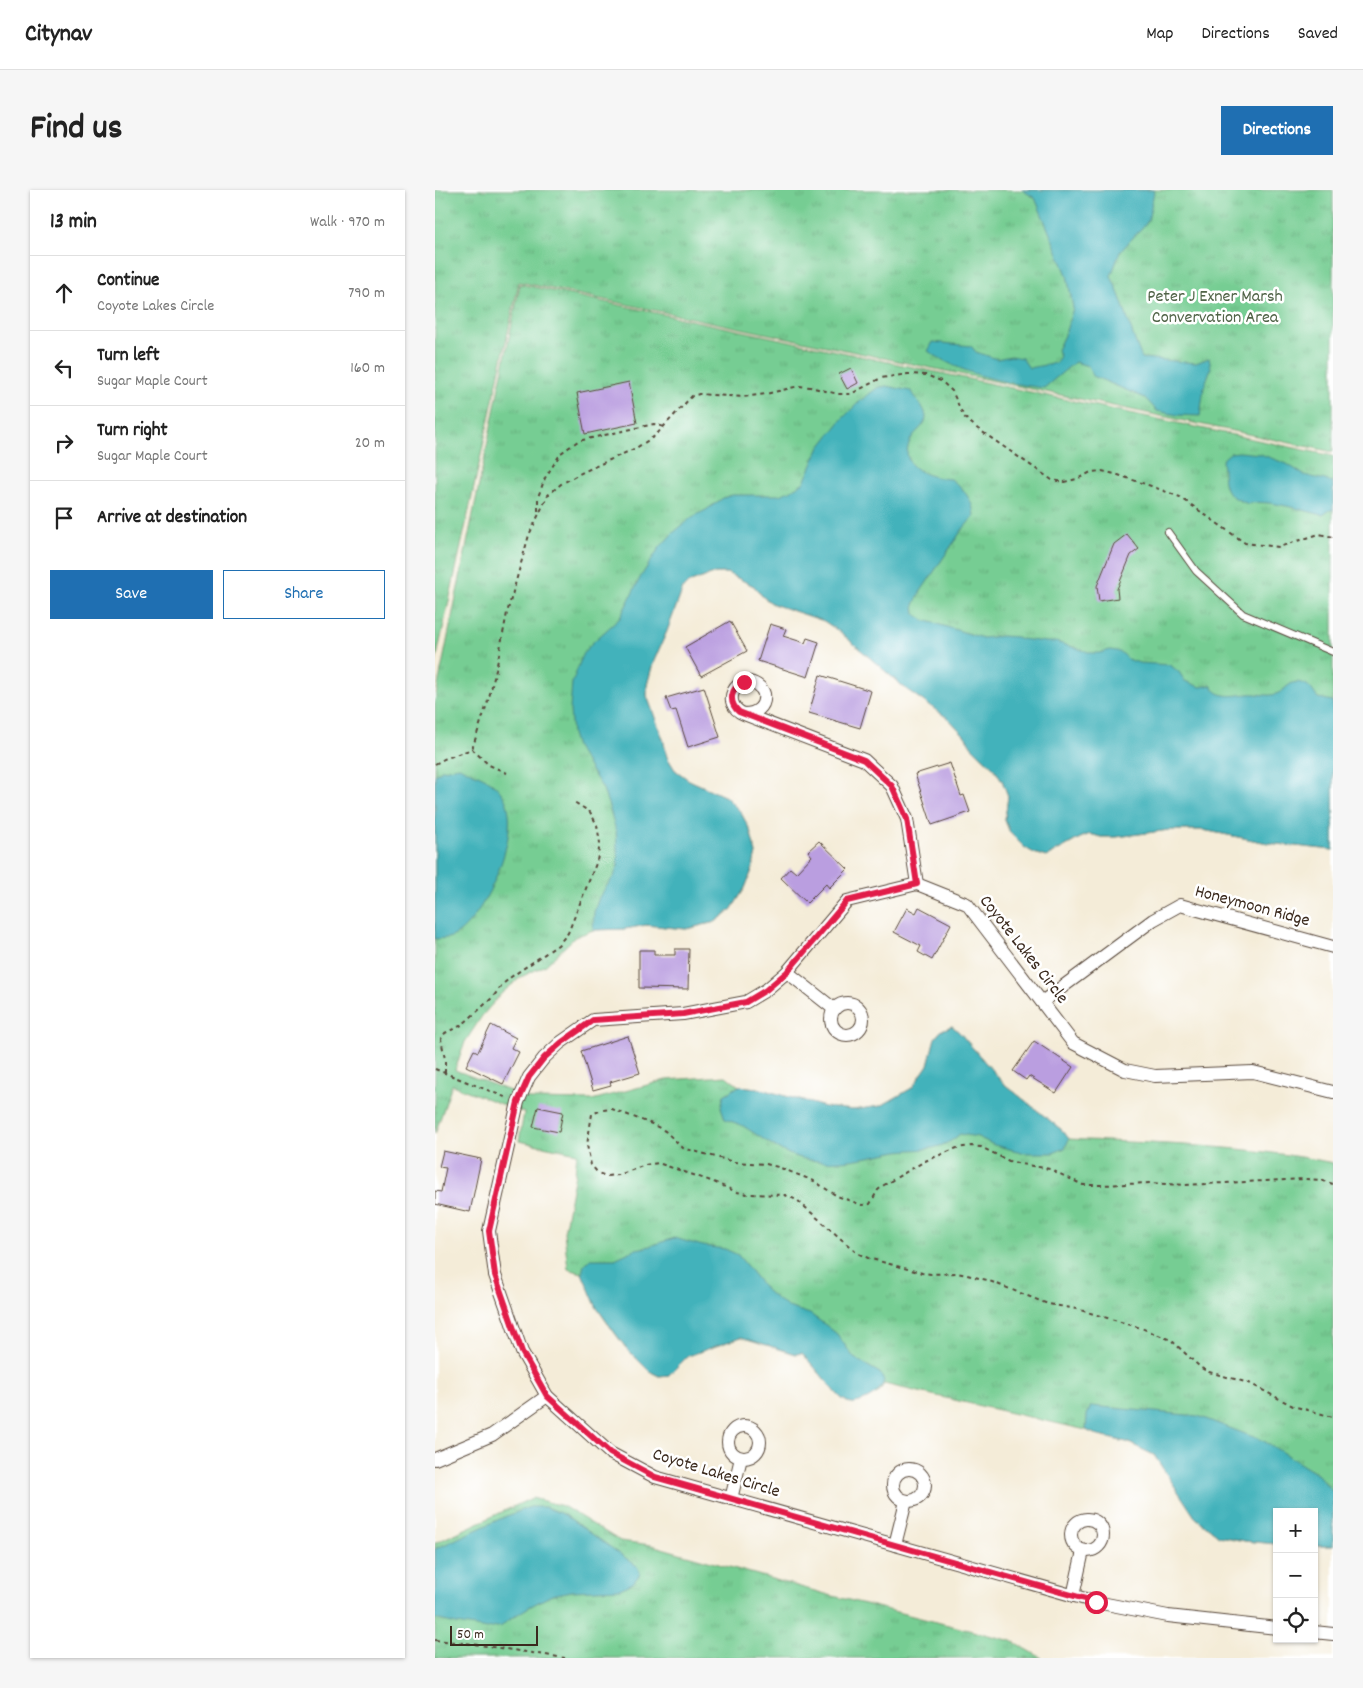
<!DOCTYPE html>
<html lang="en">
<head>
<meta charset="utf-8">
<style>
  :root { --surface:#fff; --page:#f6f6f6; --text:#222; --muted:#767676; --line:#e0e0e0; --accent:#1f6fb2 }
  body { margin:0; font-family:Dekko,sans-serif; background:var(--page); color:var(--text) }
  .controls { position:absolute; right:15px; bottom:15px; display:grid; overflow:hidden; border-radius:0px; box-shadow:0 1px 4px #0004 }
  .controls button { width:45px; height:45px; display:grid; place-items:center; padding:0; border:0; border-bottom:1px solid var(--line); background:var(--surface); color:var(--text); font:25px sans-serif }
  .scale { position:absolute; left:15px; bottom:12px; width:88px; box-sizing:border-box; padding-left:5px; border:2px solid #3b2a1e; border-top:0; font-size:14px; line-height:18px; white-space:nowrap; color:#3b2a1e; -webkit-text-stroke:4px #fff; paint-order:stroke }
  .stop { position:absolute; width:15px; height:15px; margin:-11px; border:4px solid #e11d48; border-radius:50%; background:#fff }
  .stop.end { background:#e11d48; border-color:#fff; box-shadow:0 1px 5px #0008 }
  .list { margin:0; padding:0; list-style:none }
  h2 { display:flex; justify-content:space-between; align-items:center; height:65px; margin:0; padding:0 20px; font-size:21px }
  h2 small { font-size:16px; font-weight:400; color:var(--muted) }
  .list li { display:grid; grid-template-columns:32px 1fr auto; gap:15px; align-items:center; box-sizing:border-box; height:75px; padding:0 20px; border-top:1px solid var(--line) }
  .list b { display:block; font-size:19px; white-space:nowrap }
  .list p { margin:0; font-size:16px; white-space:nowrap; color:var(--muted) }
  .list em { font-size:16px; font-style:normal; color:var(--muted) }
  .actions { display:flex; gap:10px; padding:15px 20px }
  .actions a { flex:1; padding:11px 0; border:1px solid var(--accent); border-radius:0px; text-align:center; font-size:18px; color:var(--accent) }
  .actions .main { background:var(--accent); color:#fff }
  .icon { flex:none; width:28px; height:28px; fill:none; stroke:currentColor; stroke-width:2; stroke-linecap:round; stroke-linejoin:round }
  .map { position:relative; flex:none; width:898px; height:1468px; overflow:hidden; border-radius:0px }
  header { display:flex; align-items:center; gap:30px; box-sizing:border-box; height:70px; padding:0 25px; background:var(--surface); border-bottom:1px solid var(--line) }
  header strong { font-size:24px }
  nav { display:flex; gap:28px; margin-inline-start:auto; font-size:18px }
  .intro { display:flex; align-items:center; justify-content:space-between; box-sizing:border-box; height:120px; padding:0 30px }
  h1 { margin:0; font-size:35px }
  .button { padding:12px 22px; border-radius:0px; background:var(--accent); color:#fff; font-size:18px; font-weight:700 }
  main { display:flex; gap:30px; padding:0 30px }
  aside { flex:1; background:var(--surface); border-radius:0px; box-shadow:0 1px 4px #0004 }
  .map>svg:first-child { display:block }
  .grass { fill:url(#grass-tufts); stroke:#587c58 }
  .water { fill:#42b2bb; stroke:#3e6e6c }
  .building { fill:#ba9ee0 }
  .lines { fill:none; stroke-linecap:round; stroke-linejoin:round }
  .lane-casing { stroke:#57473a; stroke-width:8 }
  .street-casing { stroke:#57473a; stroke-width:14 }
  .path { stroke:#57473a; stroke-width:2; stroke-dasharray:4 4; stroke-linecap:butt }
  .lane { stroke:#fff; stroke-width:6 }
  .street { stroke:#fff; stroke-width:12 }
  .route { stroke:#e11d48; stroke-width:6 }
  .labels { text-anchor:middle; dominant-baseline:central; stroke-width:5; stroke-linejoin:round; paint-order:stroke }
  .park-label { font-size:18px; fill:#506347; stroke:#fff }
  .street-label { font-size:18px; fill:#3b2a1e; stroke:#fff }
</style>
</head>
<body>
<header>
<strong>Citynav</strong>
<nav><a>Map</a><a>Directions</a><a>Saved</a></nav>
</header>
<div class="intro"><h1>Find us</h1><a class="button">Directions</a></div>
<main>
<aside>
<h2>13 min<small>Walk · 970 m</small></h2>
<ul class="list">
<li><svg class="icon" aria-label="ahead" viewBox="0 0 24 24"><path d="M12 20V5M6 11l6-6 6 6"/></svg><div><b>Continue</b><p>Coyote Lakes Circle</p></div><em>790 m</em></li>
<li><svg class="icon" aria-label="left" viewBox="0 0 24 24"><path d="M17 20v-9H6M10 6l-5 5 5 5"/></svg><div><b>Turn left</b><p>Sugar Maple Court</p></div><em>160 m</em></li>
<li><svg class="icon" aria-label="right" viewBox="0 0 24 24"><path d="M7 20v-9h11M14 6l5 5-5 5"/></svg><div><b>Turn right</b><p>Sugar Maple Court</p></div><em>20 m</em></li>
<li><svg class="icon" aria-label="arrive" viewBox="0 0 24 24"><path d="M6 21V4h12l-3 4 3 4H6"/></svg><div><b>Arrive at destination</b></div></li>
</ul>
<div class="actions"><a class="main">Save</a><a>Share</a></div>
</aside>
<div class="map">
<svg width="898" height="1468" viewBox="0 0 898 1468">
  <defs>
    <pattern id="grass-tufts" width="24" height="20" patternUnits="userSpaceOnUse" patternTransform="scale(1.25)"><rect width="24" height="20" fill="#76cd93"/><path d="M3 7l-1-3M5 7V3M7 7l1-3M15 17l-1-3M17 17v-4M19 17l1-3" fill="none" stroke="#67b07e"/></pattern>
  </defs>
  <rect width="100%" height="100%" fill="#fff"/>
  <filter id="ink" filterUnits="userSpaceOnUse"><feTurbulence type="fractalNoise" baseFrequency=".02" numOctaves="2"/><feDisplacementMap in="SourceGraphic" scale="10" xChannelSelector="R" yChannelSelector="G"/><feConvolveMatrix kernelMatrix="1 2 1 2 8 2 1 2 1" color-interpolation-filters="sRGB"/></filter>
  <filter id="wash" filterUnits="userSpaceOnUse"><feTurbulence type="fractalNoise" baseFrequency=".0096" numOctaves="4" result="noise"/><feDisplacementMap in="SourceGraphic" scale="20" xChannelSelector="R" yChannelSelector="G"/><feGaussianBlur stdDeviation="1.12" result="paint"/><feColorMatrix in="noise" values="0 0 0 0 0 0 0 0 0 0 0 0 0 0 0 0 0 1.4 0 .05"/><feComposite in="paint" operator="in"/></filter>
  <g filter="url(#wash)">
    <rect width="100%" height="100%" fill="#f4ecd8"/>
    <!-- grass -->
    <g class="grass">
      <path d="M0 0H898V262L84 92 0 475Z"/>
      <path d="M85 94 898 266V660L833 653 768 640H734L681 647H666L655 644 645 648 611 667 599 663 589 657 575 643 570 630 573 606 567 590 557 576 537 557 530 546 514 529 471 499 405 442 389 431 338 414 328 407 319 396 292 383H281L253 393 248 398 232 441 218 473 212 495V506L228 549 232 567 240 580 254 590 291 607 305 621 315 640 321 663 317 680 310 698 296 720 280 732 251 739 211 735 190 739 158 740 140 747 111 775 86 787 67 803 47 826 30 852 20 880 96 909 157 910 231 890 291 886 304 896 322 898 389 917 418 920 446 916 477 898 493 875 500 848 507 840 517 836 524 842 568 893 628 941 634 949C722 954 812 955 898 973V1356H879V1322H842V1354L810 1351 784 1346 760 1327 719 1265 692 1252 664 1246 651 1240 449 1194 443 1203 419 1213 412 1212 405 1207 367 1163 361 1164 306 1147 253 1166 234 1185 224 1186 214 1181 191 1158 173 1134 162 1118 147 1083 133 1079 129 1042 140 984 142 963 84 951 89 923 17 895 0 944V510Z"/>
      <path d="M97 1308 128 1316 185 1351 216 1355 394 1405 577 1451 607 1468H0V1353Z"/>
    </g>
    <!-- water -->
    <g class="water">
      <path d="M587 0H718L719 2 713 31 685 62 676 86C689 112 695 141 707 168L761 173 774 168 776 178 769 197 765 226 742 225 722 221 710 208 658 186 653 176 640 172 609 198C569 193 526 184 493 161L498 152 536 156 541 162 562 169 576 166 587 168 594 178 621 173 625 166 622 160 631 141 638 118 632 85 600 8Z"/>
      <path d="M451 196 476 201C480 211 490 216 491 227 491 236 480 241 476 249 461 278 494 288 516 289 529 300 538 309 539 326L527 340 484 404 479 415 480 424 489 430 548 448 566 446 582 447 586 449 611 452H621L657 463H664L675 460 682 461 688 464 693 469 704 473 735 475 744 482 750 491 760 495 766 497 776 495C784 510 800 505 814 504 823 503 832 507 841 504 851 501 854 489 867 493 876 495 878 503 883 508L898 511V660L833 653 768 640H734L681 647H666L655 644 645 648 611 667 599 663 589 657 575 643 570 630 573 606 567 590 557 576 537 557 530 546 514 529 471 499 405 442 389 431 338 414 328 407 319 396 292 383H280L253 393 248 398 232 441 218 473 212 495V506L228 549 232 567 240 580 254 590 291 607 305 621 315 640 321 663 317 680 310 698 296 720 280 732 251 739 211 735 190 739 158 740 159 722 164 707 179 686 183 676 181 641 176 623 168 599 141 557 137 544 135 520 137 493 148 464 157 453 185 428 205 388 224 358 238 343 257 327 271 320 288 308 297 305H344L355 301 369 292 385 257 407 229 424 212 442 198Z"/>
      <path d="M804 262 825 264 852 274 869 285 898 292V320H895L888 325C869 321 831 308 813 314 785 303 790 297 787 270L795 263Z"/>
      <path d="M24 577C43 586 59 588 70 609 87 642 51 724 22 744 15 749 8 748 0 749V585L7 580Z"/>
      <path d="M517 836 524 842 568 893 628 941 634 949 630 958 618 963H590L559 955 543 947 525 944C521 947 517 951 512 953 497 961 479 959 463 961 427 968 390 979 354 964 338 957 323 945 308 936 303 933 296 932 290 929L286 917 289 905 304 896 322 898 390 917 418 920 446 916 477 898 493 875 500 848 507 840Z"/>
      <path d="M239 1048 268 1056 290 1059 303 1065 331 1100 340 1108 353 1117 375 1124 392 1136 402 1144 419 1168 445 1183 449 1191C445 1203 432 1211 420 1213 414 1214 409 1210 405 1207L367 1163 361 1164 306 1147 253 1166 234 1185 224 1186 214 1181 191 1158 162 1118 147 1083 149 1075 155 1069H180L201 1059 212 1057Z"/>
      <path d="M656 1216 763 1226 829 1251 882 1284 898 1302V1356H879V1322H842V1354L810 1351 784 1346 760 1327 719 1265 692 1252 664 1246 651 1240 652 1225Z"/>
      <path d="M95 1317H110L130 1325 202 1376 205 1384 198 1393 185 1399 137 1401 117 1405 94 1417 72 1431 67 1436 53 1439 21 1434 0 1429V1359L67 1328Z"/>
    </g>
    <g id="blocks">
      <!-- building -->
      <g class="building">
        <path d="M416 178 423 193 412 199 404 184Z"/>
        <path d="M194 192 202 233 150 244 142 203Z"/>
        <path d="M692 344 704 359 696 365 682 399 683 408 664 411 662 396 679 354Z"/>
        <path d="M295 431 312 461 266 486 250 457Z"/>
        <path d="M335 434 351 439 348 446 370 453 372 448 384 452 373 487 323 471Z"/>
        <path d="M385 485 436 501 425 538 374 523Z"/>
        <path d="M269 497 285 547 253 557 241 520 236 521 231 508Z"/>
        <path d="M515 573 526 606 529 605 535 622 497 635 480 584Z"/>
        <path d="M384 651 413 679 394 698 391 694 372 713 346 688 355 678 361 683 377 666 373 661Z"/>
        <path d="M484 717 516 734 497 770 483 762 486 756 459 742 472 718 481 723Z"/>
        <path d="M240 759H254L253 799 204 798V760H219V765H240Z"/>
        <path d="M56 835 81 848 76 858 84 862 68 894 31 876 39 860 43 862Z"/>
        <path d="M193 846 205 883 175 892 176 895 158 900 146 861Z"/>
        <path d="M599 851 638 877 621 903 594 886 591 890 578 881Z"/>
        <path d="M103 917 128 922 124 942 98 937Z"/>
        <path d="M8 961 46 969 35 1022 0 1014V1001L6 1002 11 978 4 977Z"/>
      </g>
    </g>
  </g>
  <g filter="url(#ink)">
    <use href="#blocks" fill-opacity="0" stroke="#57473a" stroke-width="1"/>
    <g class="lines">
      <!-- lane casing -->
      <g class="lane-casing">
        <path id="lane" d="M733 342 761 381 808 424 898 462"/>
      </g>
      <!-- street casing -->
      <g class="street-casing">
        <g id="street">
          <path d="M309 524C321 524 331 517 329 504 328 500 325 497 322 495 302 482 284 514 309 524L429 570 457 596 472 629 482 694"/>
          <path d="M352 782 399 819"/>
          <path d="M607 812 718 730 745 715 898 757"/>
          <circle cx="412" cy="829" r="16"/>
          <circle cx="309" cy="1252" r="16"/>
          <path d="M0 1269 57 1245 112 1206"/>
          <circle cx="474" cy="1295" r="16"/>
          <path d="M296 1309 306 1268"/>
          <circle cx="652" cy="1345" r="16"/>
          <path d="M460 1355 471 1311"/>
          <path d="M638 1406 648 1361"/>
          <path d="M842 1438 733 1426 661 1412 220 1287 175 1263 112 1206 87 1162 60 1085 54 1041 83 912 94 887 109 868 125 853 158 830 248 824 311 812 331 800 352 782 412 711 482 694 532 714 638 853 690 880 720 886 818 882 898 902"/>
          <path d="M879 1442 898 1444"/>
        </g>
      </g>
      <!-- path -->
      <g class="path">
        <path d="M103 321V307L110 288 126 263 143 251 219 234 229 237"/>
        <path d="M37 559 53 511 61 480 72 423 94 345 113 305 126 294 148 282 201 258 220 246 257 206 264 204 308 207 331 204 364 196 375 197 403 204H416L446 188 473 184 491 185 506 191 517 201 529 227 543 239 617 290 629 292 642 289 656 282 667 281 680 284 716 296 745 307 810 353 844 357 884 344 898 347"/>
        <path d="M0 574 9 569 37 559 54 575 72 583"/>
        <path d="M0 879 72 908"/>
        <path d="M10 883V869L6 849 10 843 27 835 36 827 58 807 67 795 76 787 123 755 133 743 162 671 165 653 162 635 155 622 139 612"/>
        <path d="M898 994 885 990 870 989 750 995 714 993 667 995H648L615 979 586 974 574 971 546 957 536 956 522 958 490 971 449 995 443 1000 435 1014 427 1015 402 1006 379 991 343 977 331 974 299 972 248 958 230 941 217 934 177 919 167 920 157 924 152 955 156 975 163 983 171 986 184 985 210 975 223 973 276 991 302 1002 312 1004 350 1005 362 1010 422 1063 433 1068 487 1083 496 1084 521 1083 532 1085 552 1090 613 1114 642 1119 706 1138 736 1150 766 1178 774 1182 814 1193 858 1216 898 1227"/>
        <path d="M0 1450 38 1454 130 1468"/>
      </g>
      <!-- lane -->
      <use href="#lane" class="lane"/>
      <!-- street -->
      <use href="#street" class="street"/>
    </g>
  </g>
  <g class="lines" filter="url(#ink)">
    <!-- route -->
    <path class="route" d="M309 492C295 498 293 512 304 522L429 570 457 596 472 629 482 694 412 711 352 782 331 800 311 812 248 824 158 830 126 853 109 868 94 887 83 912 54 1041 60 1085 87 1162 112 1206 175 1263 220 1287 661 1412"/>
  </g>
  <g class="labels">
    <!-- park labels -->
    <g class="park-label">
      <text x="780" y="107">Peter J Exner Marsh<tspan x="780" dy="21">Convervation Area</tspan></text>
    </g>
    <!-- street labels -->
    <g class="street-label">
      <text transform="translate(817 717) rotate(15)">Honeymoon Ridge</text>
      <text transform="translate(588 760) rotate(52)">Coyote Lakes Circle</text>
      <text transform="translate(281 1284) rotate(17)">Coyote Lakes Circle</text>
    </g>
  </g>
</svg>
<div class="controls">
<button>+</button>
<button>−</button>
<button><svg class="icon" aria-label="locate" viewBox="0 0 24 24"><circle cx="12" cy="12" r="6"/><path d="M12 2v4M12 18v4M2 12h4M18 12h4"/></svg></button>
</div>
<div class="scale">50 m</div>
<div class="stop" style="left:661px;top:1412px"></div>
<div class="stop end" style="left:309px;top:492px"></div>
</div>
</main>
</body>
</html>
